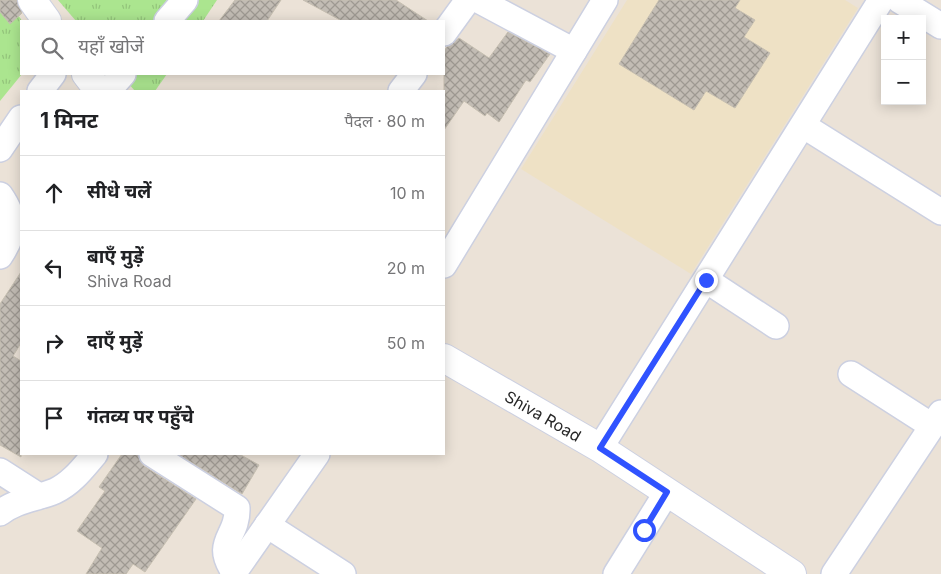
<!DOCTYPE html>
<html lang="hi">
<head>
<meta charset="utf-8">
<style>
  :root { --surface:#fff; --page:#f2f2f2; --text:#202124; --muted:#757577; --line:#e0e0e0 }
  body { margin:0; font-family:Inter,"Noto Sans Devanagari",sans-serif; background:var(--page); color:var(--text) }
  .controls { position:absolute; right:15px; top:15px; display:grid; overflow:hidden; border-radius:0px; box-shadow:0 2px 12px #0003 }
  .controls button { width:45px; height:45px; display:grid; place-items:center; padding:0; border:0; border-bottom:1px solid var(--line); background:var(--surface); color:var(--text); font:25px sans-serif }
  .stop { position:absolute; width:15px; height:15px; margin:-11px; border:4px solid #3053ff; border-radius:50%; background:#fff }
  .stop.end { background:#3053ff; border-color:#fff; box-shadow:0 1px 5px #0008 }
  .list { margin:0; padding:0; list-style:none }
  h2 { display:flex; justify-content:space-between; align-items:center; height:65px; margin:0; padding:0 20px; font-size:21px }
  h2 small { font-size:16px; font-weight:400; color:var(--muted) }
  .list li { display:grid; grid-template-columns:32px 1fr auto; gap:15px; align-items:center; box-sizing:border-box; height:75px; padding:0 20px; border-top:1px solid var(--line) }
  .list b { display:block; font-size:19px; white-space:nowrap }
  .list p { margin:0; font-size:16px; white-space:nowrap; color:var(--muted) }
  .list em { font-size:16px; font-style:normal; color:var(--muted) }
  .icon { flex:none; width:28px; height:28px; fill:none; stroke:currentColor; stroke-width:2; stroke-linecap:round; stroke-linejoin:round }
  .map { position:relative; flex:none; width:941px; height:574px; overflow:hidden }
  .search { position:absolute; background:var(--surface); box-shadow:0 2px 12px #0003; left:20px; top:20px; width:425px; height:55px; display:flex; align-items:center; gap:12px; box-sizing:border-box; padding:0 18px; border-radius:0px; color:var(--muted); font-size:19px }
  .panel { position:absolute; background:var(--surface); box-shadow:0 2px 12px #0003; left:20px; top:90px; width:425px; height:365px; border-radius:0px }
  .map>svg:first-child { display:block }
  .education { fill:#eee1c5 }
  .grass { fill:url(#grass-tufts) }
  .building { fill:url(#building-cross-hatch); stroke:#c6bfb1 }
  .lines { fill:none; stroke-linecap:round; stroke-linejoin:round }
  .street-casing { stroke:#ccd0e1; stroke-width:28 }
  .secondary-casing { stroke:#ccd0e1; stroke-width:30 }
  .street { stroke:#fff; stroke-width:25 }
  .secondary { stroke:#fff; stroke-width:28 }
  .route { stroke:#3053ff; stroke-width:6 }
  .labels { text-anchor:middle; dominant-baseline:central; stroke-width:4.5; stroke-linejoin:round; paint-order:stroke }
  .street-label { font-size:16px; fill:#272727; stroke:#fff }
</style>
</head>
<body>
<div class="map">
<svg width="941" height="574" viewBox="0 0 941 574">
  <defs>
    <pattern id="grass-tufts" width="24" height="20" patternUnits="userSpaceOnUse" patternTransform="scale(1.25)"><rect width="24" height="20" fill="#abe58f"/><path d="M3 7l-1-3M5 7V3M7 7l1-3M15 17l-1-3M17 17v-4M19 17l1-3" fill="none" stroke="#93c47b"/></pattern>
    <pattern id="building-cross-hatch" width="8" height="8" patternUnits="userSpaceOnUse" patternTransform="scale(1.25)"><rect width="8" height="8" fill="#c2bcb4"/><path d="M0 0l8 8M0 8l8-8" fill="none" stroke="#9e9992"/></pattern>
  </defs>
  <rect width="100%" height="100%" fill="#ebe2d7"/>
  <!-- education -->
  <path class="education" d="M627 0H845L858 8 691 274 521 169Z"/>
  <!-- grass -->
  <g class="grass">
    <path d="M0 0H9L22 21V74L0 101Z"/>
    <path d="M58 0H217L203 21H76Z"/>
    <path d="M120 74H167L155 91H135Z"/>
  </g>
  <!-- building -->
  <g class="building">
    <path d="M0 0H17L22 13 10 24 0 12Z"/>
    <path d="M235 0H281L267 21H219Z"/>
    <path d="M303 0H396L428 21H342Z"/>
    <path d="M659 0H740L735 8 755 20 744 37 770 53 735 108 706 91 694 110 619 64Z"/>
    <path d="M508 32 550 54 530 82 526 80 499 122 487 113 485 116 464 101 444 130V51L447 47 459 38 489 58Z"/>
    <path d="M21 272V343L13 356 21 361V457L0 445V304Z"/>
    <path d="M122 454H138L140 461 144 466 196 499 145 572 133 564 126 574H86L102 548 77 531 105 491 99 487Z"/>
    <path d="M178 454H239L259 465 242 494Z"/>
  </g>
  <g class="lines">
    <!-- street casing -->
    <g class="street-casing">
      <g id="street">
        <path d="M478 0 574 51"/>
        <path d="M899 0 941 26"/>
        <path d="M167 21 185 0"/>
        <path d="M444 33 468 0"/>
        <path d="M40 91 53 74"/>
        <path d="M108 91 123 74"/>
        <path d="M401 91 414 74"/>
        <path d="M804 126 941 212"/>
        <path d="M0 149 21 118"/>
        <path d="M0 195C16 218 16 232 0 256"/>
        <path d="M444 265 605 0"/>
        <path d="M706 280 776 326"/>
        <path d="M851 374 932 426"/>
        <path d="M600 448 881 0"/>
        <path d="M152 454 237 508C238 538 213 541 234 572"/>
        <path d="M0 471 39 496"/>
        <path d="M0 513C16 500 36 499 55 491 72 483 83 468 95 454"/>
        <path d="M267 525 343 574"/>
        <path d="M233 574 317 454"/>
        <path d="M616 574 667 492"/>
        <path d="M834 574 941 413"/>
      </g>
    </g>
    <!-- secondary casing -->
    <g class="secondary-casing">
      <g id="secondary">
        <path d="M32 0 47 21"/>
        <path d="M86 74 99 91"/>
        <path d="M444 358 600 448 792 574"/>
      </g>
    </g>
    <!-- street -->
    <use href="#street" class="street"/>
    <!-- secondary -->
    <use href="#secondary" class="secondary"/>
  </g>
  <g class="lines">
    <!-- route -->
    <path class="route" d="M644 530 667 492 600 448 706 280"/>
  </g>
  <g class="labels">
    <!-- street labels -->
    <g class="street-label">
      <text transform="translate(543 416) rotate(30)">Shiva Road</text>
    </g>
  </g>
</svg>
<div class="controls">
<button>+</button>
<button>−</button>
</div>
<div class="stop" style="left:644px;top:530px"></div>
<div class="stop end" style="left:706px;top:280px"></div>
<div class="search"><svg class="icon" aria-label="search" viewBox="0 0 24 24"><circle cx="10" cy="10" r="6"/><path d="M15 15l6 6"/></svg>यहाँ खोजें</div>
<section class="panel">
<h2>1 मिनट<small>पैदल · 80 m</small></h2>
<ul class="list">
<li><svg class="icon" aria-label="ahead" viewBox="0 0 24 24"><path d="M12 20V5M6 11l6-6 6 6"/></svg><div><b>सीधे चलें</b></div><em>10 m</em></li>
<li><svg class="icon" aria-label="left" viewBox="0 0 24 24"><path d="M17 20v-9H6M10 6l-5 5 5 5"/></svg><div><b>बाएँ मुड़ें</b><p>Shiva Road</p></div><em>20 m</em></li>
<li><svg class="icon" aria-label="right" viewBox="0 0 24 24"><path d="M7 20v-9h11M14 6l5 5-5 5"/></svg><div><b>दाएँ मुड़ें</b></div><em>50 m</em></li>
<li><svg class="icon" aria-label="arrive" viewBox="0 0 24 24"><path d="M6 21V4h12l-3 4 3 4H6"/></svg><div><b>गंतव्य पर पहुँचे</b></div></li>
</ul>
</section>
</div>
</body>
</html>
